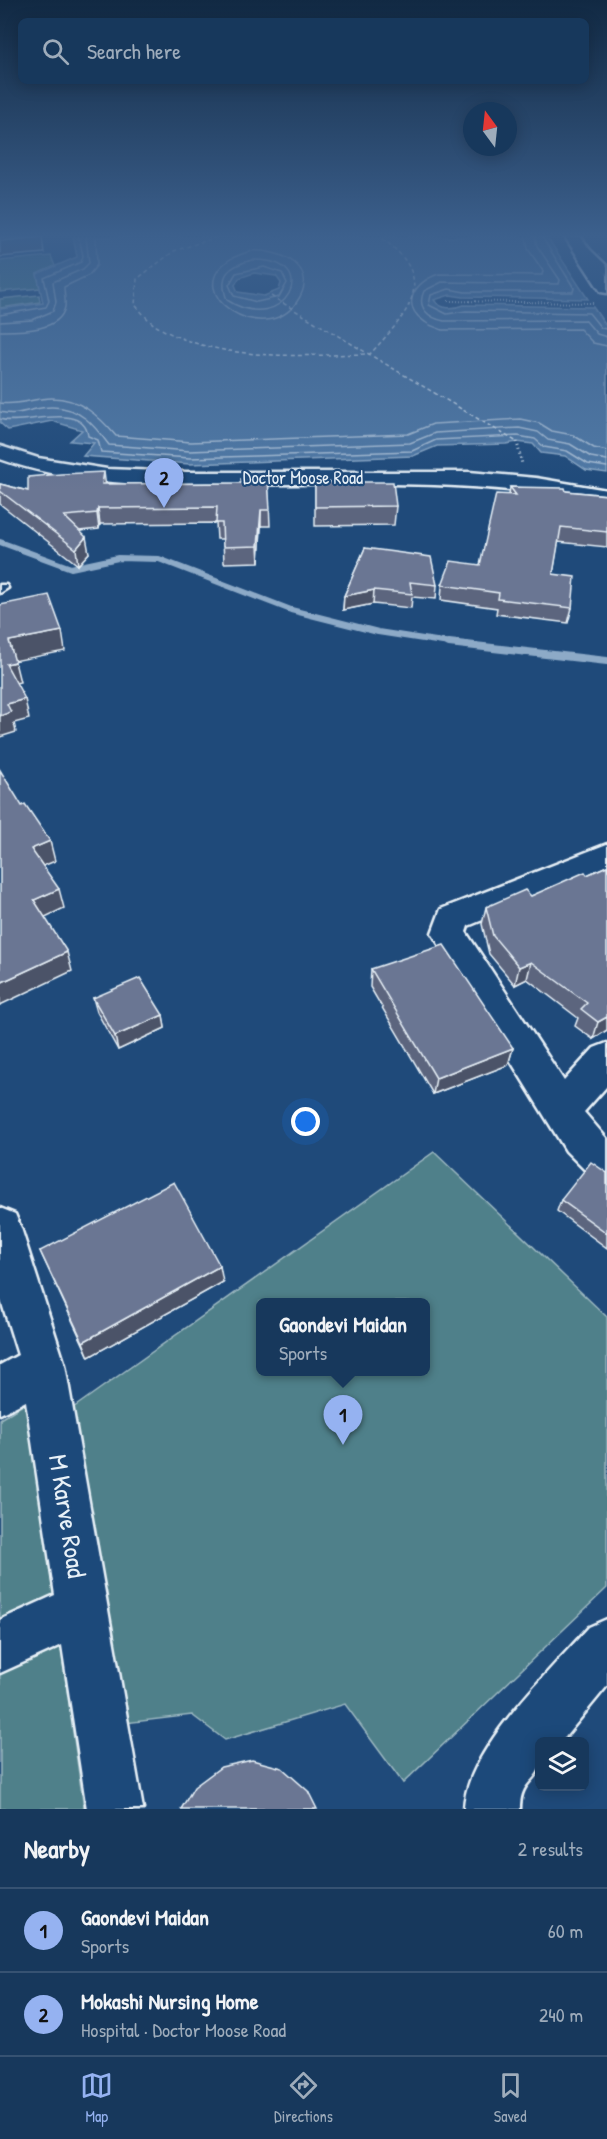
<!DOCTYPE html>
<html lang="en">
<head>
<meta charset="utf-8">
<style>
  :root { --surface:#17385c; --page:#203f62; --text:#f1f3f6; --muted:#9eacbb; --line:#365272; --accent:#95b2f1 }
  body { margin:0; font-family:"Patrick Hand",sans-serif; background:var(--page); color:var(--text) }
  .controls { position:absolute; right:18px; bottom:18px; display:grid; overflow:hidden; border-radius:9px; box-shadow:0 3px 15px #0003 }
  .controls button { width:54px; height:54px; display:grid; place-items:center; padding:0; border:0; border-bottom:2px solid var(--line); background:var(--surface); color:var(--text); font:30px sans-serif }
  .compass { position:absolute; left:463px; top:102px; width:54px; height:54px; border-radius:50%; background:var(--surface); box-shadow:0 3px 15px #0003; rotate:345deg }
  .you { position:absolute; left:306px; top:1122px; width:21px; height:21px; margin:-15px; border:4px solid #fff; border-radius:50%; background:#1a73e8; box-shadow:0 0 0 9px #1a73e833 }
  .badge { display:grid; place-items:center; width:39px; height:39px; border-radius:50%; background:var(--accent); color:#111; font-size:20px; font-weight:700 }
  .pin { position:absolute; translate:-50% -50px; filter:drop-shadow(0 2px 3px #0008) }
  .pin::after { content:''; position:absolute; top:32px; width:21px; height:18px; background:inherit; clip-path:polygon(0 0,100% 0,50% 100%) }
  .popup { position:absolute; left:256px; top:1298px; width:174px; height:78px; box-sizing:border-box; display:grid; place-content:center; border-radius:9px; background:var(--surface); filter:drop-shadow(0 2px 4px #0005); font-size:20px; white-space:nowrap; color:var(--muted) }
  .popup b { font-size:22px; color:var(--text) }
  .popup::after { content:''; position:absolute; left:50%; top:100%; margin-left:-12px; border:12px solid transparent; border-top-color:var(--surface) }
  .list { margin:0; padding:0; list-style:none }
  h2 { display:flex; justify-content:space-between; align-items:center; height:78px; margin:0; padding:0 24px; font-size:26px }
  h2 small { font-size:20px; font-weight:400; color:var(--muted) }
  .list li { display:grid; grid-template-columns:39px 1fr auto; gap:18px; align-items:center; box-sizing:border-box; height:84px; padding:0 24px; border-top:2px solid var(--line) }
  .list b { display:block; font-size:22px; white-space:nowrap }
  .list p { margin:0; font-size:20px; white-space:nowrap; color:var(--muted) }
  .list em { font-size:20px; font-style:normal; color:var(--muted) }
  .icon { flex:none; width:33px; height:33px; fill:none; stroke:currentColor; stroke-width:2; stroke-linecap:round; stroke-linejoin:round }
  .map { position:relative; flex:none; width:607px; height:1809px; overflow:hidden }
  .search { position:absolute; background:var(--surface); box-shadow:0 3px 15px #0003; left:18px; right:18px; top:18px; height:66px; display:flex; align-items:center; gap:15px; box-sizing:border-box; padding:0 21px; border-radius:9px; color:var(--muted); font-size:22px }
  .sheet { height:246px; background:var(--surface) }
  nav { display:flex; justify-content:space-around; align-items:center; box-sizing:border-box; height:84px; border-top:2px solid var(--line); background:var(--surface); font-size:16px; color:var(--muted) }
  nav a { display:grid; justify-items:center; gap:3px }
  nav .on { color:var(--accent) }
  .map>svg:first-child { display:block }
  .green { fill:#50808a; stroke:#9cb8c1; stroke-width:1.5; fill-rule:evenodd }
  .water { fill:#517aa6; stroke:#8daac7; stroke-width:1.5; fill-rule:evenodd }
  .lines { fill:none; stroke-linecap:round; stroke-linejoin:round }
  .shore { stroke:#acc1d7; stroke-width:1.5 }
  .stream-far1 { stroke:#8daac7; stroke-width:6 }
  .stream { stroke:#8daac7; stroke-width:8 }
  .ferry { stroke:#d1dfec; stroke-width:1.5; stroke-dasharray:4 3; stroke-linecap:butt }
  .lane-casing { stroke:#e8f1f8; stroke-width:5 }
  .street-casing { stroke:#e8f1f8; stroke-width:5 }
  .secondary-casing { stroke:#e8f1f8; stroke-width:5 }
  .path-far1 { stroke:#e8f1f8; stroke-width:2; stroke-dasharray:1 2; stroke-linecap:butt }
  .path { stroke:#e8f1f8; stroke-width:3; stroke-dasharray:1 3; stroke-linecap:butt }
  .lane { fill:#1f4a7a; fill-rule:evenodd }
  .street { fill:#1f4a7a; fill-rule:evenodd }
  .secondary { fill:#1f4a7a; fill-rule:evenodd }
  .wall { fill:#5c657e; stroke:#e8f1f8; stroke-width:1.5 }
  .shaded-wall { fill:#4b5367; stroke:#e8f1f8; stroke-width:1.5 }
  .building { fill:#6b7693; stroke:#e8f1f8; stroke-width:1.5 }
  .labels { text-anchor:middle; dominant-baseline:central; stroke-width:4.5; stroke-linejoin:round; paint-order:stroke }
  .far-street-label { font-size:18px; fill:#e8f1f8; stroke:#1f4a7a }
  .near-street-label { font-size:26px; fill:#e8f1f8; stroke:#1f4a7a }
</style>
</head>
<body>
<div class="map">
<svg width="607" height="1809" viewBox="0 0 607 1809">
  <rect width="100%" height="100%" fill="#1f4a7a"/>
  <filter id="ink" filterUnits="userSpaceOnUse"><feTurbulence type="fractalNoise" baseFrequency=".0167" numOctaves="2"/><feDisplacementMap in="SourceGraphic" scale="12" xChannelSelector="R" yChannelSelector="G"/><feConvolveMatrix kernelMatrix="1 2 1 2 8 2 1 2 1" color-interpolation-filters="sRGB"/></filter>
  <g filter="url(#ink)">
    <!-- green -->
    <g class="green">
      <path d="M51 256 55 266 37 274 40 288 0 292V261Z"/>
      <path d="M39 295 40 302 0 308V299Z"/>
      <path d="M434 1152 607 1317V1588L403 1783 345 1704 225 1740 192 1715 125 1723 73 1408ZM260 1302H425V1372H260Z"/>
      <path d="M26 1403 84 1809H0V1419Z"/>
    </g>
    <!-- water -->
    <path class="water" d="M73 237H547L588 299 463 297 450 295 434 300C441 310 454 309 464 305L593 307 607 327V473L586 470 565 456 541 453 533 444 517 442 506 444 437 446 413 456 190 464 83 456 94 443 70 441 82 430 52 421 8 430 0 423V309L43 303 37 274 77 257ZM254 273 276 276 281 283 279 290 264 296 238 292 235 285 239 278Z"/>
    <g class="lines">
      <!-- shore -->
      <g class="shore">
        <path d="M526 237 528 249 543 271 542 275 439 274C415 281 399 305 425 322 430 326 437 328 443 330L580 329 593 343 607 346"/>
        <path d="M535 237 537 246 560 280 559 284 442 282 424 291C416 308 429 318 444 321L585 320 597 334 607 337"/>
        <path d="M542 237 574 288 573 292H465L449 289 431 295 429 305 447 314 466 311 589 313 601 328 607 329"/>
        <path d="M250 251C281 249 322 267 296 303 264 348 179 294 229 260 235 256 243 254 250 251Z"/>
        <path d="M252 260C326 258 285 338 227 300 218 275 228 266 252 260Z"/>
        <path d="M264 267 282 273 287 283 279 297 257 302 234 296 229 285 236 273Z"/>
        <path d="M0 315 46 307 49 301 44 278 81 262 83 256 79 237"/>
        <path d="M0 322 32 320 53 311 56 302 53 282 83 269 89 263 86 237"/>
        <path d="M0 331C20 331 60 332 65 307 66 301 64 293 64 287L89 275 97 265 96 237"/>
        <path d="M0 403C19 406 34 398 52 398 80 398 99 416 116 436L191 442 408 434 433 424 520 419 539 423 552 431 573 435 594 448 607 451"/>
        <path d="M0 412C19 417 33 407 52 407 80 407 94 425 109 445L190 451 410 443 435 433 519 428 538 432 548 440 570 444 591 457 607 460"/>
        <path d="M0 419C21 427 84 400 88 436L98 440 101 452 190 458 412 451 436 440 518 436 535 439 544 447 567 451 588 464 607 467"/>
      </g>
      <!-- stream-far1 -->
      <path class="stream-far1" d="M0 542 71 568 118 558 159 559 291 610 378 632 462 645"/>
      <!-- stream -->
      <path class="stream" d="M449 643 607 661"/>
      <!-- ferry -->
      <g class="ferry">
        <path d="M217 237 174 251 137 279 135 305C142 312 149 322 158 327 220 363 302 355 370 354 408 313 441 280 380 237"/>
        <path d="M271 296 517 442"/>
      </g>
      <!-- lane casing -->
      <g class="lane-casing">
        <g id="lane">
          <path d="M579 245H585L607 266V274L579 249Z"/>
          <path d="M0 585H6L8 588 0 593Z"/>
        </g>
      </g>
      <!-- street casing -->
      <g class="street-casing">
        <g id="street">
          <path d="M607 844V869L468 926 466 932 564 1081 594 1048 607 1043V1086L584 1112 607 1139V1183L593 1178 566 1151 432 933 441 909Z"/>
          <path d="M0 1208 15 1214 21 1228 65 1365 143 1809H87L62 1645 0 1673V1620L55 1595 26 1401 0 1414V1365L18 1355 0 1297Z"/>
        </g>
      </g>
      <!-- secondary casing -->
      <g class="secondary-casing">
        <g id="secondary">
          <path d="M565 237H581L607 275V293L601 292Z"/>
          <path d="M0 446 38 458 107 469 186 472H469L536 478 607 490V504C500 483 402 483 294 484 195 485 94 492 0 459Z"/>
          <path d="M607 1619V1686L561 1742H540C540 1749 542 1759 540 1766 534 1783 520 1782 520 1809H464C465 1751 551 1670 589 1627Z"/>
        </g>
      </g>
      <!-- path-far1 -->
      <path class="path-far1" d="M448 301 594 303"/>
      <!-- path -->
      <path class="path" d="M517 442 522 464"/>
      <!-- lane -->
      <use href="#lane" class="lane"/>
      <!-- street -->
      <use href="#street" class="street"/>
      <!-- secondary -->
      <use href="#secondary" class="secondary"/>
    </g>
    <!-- wall -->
    <g class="wall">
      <path d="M268 479 270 526H261L259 562 224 563 223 539H217L216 523 100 524 99 529 80 531 89 553 78 565 0 504V484L28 491 106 484 242 483Z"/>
      <path d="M315 482 396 506 394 525 315 526Z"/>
      <path d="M510 487 566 491 607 495V547L558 542 553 574 572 608 568 623 496 614 497 608 441 600 442 585 480 565 509 495Z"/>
      <path d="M365 548 437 585 436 599 412 597 411 608 373 604 343 610 344 596Z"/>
      <path d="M607 866V1030L593 1039 575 1026 578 1018 527 979 515 985 489 954 482 924 486 907 531 896 587 875Z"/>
      <path d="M371 969 513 1048 508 1065 433 1094 370 987Z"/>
      <path d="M93 998 163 1015 165 1028 118 1050 97 1012Z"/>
      <path d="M607 1173V1248L557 1211 561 1200Z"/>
      <path d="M40 1251 223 1282 89 1357Z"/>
    </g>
    <!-- shaded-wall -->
    <g class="shaded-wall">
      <path d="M42 237 44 253 0 257V241Z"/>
      <path d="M104 472 106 488 102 484Z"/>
      <path d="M98 508 100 524 99 529 97 513Z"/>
      <path d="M261 510V526L259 562 258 546Z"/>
      <path d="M86 537 89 553 78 565 76 549Z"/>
      <path d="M374 590 373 604 343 610 344 596Z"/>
      <path d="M62 631 65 651 14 661 9 641Z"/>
      <path d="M15 662 20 682 11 684 6 664Z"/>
      <path d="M25 699 29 719 14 723 16 732 0 737V716L7 704Z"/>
      <path d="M50 841 55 861 36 869 31 849Z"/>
      <path d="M59 889 64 908 39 920 34 900Z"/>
      <path d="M67 952 72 971 0 1005V983Z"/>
      <path d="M531 962 527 979 515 985 519 967Z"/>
      <path d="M163 1015 165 1028 118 1050 115 1036Z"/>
      <path d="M607 1017V1030L593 1039 598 1022Z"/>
      <path d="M513 1048 508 1065 433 1094 436 1078Z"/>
      <path d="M220 1266 223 1282 89 1357 83 1342Z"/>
    </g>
    <!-- building -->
    <g class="building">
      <path d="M0 237H42L0 241Z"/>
      <path d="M104 472 102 484 242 483 241 479H268L270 510H261L258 546 223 547 222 523H216L217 507 98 508 97 513 64 516 86 537 76 549 0 491V484L28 491V477L61 474Z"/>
      <path d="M315 482H393L396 506 315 507Z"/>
      <path d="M510 487 565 488 566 491 607 495V532L561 527 553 574 575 577 572 608 498 599 499 593 442 585 451 561 480 565 496 494 516 495Z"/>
      <path d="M365 548 431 557 437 585 410 582 412 594 374 590 344 596Z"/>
      <path d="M49 595 62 631 9 641 15 662 6 664 25 699 7 704 11 712 0 716V605Z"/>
      <path d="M0 770 22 806 25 804 50 841 31 849 59 889 34 900 67 952 0 983Z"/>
      <path d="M607 866V1017L598 1022 581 1009 587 1003 531 962 519 967 493 936 486 907 525 890 531 896 585 872 587 875Z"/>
      <path d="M444 945 513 1048 436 1078 371 969Z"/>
      <path d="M140 978 163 1015 115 1036 93 998Z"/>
      <path d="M591 1162 607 1173V1233L561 1200Z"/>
      <path d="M174 1182 220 1266 83 1342 40 1251Z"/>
      <path d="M252 1760 282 1768 308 1791 317 1809H181L194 1787 221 1767Z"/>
    </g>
  </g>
  <!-- sky -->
  <linearGradient id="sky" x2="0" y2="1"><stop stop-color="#112943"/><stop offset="0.48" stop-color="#3c608d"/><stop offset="1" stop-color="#3c608d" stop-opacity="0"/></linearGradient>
  <rect width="607" height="490" fill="url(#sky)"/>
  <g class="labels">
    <!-- far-street labels -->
    <g class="far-street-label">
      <text x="303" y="477">Doctor Moose Road</text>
    </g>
    <!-- near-street labels -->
    <g class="near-street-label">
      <text transform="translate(68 1516) rotate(81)">M Karve Road</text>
    </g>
  </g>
</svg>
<div class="controls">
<button><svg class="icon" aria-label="layers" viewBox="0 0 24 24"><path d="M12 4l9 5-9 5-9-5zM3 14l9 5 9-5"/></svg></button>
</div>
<svg class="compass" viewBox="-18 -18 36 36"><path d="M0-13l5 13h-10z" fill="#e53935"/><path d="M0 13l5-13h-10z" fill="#9eacbb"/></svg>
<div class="you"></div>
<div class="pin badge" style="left:343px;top:1445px">1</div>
<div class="popup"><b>Gaondevi Maidan</b>Sports</div>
<div class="pin badge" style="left:164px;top:508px">2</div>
<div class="search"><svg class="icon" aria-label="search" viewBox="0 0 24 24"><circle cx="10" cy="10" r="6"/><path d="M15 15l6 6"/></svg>Search here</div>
</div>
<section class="sheet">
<h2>Nearby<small>2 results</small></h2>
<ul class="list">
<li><span class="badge">1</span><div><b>Gaondevi Maidan</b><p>Sports</p></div><em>60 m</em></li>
<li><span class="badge">2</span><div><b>Mokashi Nursing Home</b><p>Hospital · Doctor Moose Road</p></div><em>240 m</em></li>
</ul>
</section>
<nav>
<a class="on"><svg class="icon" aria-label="map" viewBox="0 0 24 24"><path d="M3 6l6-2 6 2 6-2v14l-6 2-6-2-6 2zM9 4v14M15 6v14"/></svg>Map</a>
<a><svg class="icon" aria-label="directions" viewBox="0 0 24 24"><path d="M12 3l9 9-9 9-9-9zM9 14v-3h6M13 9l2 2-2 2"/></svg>Directions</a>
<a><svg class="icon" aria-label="saved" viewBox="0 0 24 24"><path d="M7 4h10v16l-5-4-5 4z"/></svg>Saved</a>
</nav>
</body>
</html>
